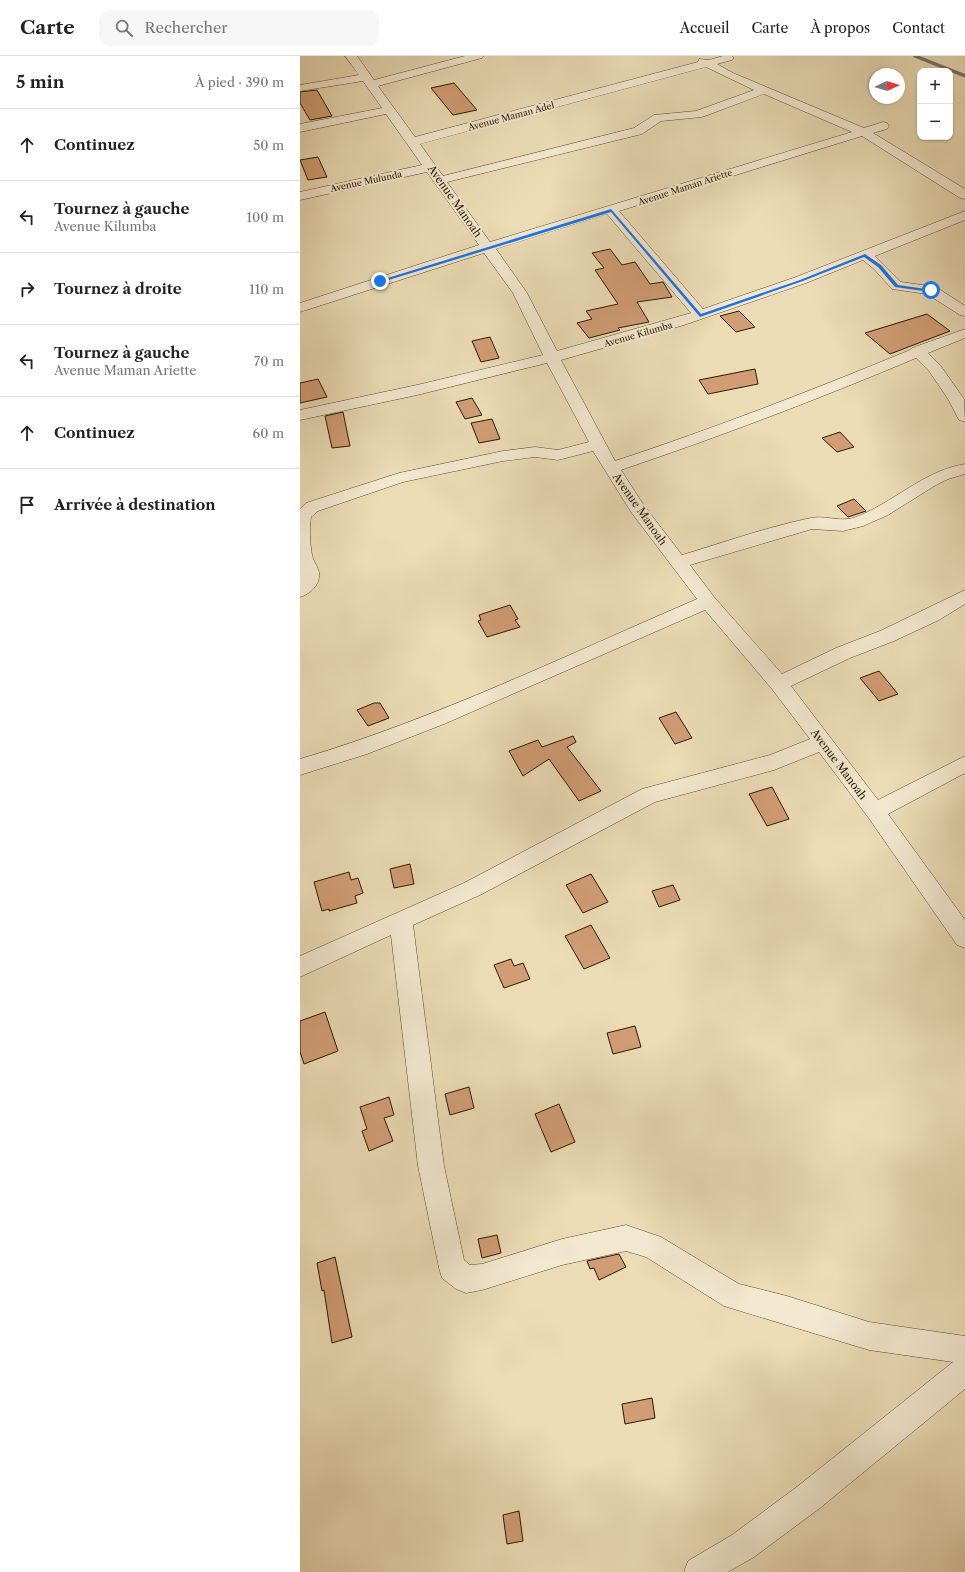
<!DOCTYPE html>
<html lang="fr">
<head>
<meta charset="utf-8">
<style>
  :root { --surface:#fff; --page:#f6f6f6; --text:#222; --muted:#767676; --line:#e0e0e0 }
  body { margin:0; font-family:"Libre Caslon Text",serif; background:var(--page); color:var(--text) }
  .controls { position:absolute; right:12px; top:12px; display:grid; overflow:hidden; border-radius:8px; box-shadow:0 1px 3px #0004 }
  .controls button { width:36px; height:36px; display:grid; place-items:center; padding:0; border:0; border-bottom:1px solid var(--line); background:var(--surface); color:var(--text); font:20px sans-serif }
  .compass { position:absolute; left:569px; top:12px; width:36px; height:36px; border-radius:50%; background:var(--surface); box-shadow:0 1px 3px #0004; rotate:86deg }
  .stop { position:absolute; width:12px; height:12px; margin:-9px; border:3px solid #1a73e8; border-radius:50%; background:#fff }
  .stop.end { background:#1a73e8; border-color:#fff; box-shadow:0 1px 4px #0008 }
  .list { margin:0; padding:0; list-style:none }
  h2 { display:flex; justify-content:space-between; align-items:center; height:52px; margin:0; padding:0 16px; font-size:17px }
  h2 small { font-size:13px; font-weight:400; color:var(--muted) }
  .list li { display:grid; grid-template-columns:26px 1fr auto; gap:12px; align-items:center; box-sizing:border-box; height:72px; padding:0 16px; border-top:1px solid var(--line) }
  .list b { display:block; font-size:15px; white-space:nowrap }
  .list p { margin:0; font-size:13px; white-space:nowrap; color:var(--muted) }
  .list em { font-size:13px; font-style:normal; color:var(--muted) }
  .icon { flex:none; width:22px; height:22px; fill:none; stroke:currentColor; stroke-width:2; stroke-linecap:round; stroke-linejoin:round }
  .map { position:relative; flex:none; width:665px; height:1516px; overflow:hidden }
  header { display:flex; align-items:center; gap:24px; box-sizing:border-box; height:56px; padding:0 20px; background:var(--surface); border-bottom:1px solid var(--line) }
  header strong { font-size:19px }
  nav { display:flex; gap:22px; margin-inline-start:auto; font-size:14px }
  .search { width:280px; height:36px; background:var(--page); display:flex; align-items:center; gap:10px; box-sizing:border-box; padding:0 14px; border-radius:12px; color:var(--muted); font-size:15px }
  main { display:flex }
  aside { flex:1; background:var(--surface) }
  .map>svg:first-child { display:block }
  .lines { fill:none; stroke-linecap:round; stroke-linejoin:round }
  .stream { stroke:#6d7a6c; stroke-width:3.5 }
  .building { fill:#d19d75; stroke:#2c1902 }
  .minor-casing { stroke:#5c4a2f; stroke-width:1 }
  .minor { fill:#f2e8d0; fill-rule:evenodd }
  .route { fill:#1a73e8 }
  .labels { text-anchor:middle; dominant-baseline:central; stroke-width:4; stroke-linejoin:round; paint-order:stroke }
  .far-street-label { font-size:9px; fill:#2c1902; stroke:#f2e8d0 }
  .street-label { font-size:11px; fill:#2c1902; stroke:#f2e8d0 }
</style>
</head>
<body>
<header>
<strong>Carte</strong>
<div class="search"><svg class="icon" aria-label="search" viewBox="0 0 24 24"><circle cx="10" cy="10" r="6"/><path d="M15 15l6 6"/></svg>Rechercher</div>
<nav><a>Accueil</a><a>Carte</a><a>À propos</a><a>Contact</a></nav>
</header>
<main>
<aside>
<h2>5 min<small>À pied · 390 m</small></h2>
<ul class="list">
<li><svg class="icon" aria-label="ahead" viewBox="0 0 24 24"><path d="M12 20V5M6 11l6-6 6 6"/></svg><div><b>Continuez</b></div><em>50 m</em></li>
<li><svg class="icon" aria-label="left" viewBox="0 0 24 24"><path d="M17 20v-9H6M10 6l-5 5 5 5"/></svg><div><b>Tournez à gauche</b><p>Avenue Kilumba</p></div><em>100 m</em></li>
<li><svg class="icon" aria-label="right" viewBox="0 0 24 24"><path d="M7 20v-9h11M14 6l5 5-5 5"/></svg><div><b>Tournez à droite</b></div><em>110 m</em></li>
<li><svg class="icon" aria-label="left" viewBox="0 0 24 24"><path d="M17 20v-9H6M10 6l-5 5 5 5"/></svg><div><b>Tournez à gauche</b><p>Avenue Maman Ariette</p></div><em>70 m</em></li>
<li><svg class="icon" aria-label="ahead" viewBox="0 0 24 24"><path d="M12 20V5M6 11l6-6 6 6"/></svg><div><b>Continuez</b></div><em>60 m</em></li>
<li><svg class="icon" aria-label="arrive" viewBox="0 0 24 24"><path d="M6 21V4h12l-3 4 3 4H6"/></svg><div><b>Arrivée à destination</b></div></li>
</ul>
</aside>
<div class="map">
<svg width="665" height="1516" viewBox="0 0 665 1516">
  <rect width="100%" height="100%" fill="#ebdcb6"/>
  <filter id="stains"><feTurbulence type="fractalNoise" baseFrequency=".005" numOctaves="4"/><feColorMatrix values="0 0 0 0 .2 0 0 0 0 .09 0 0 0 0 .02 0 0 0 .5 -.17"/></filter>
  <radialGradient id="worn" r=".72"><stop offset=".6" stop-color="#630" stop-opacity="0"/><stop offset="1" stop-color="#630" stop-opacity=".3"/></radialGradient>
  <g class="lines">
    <!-- stream -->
    <path class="stream" d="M615 0 665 20"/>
  </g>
  <!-- building -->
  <g class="building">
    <path d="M154 27 177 54 153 59 131 32Z"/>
    <path d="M17 34 32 60 10 64 0 47V36Z"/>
    <path d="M18 101 27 121 8 124 0 104Z"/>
    <path d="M310 193 322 209 335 206 350 228 363 226 372 241 337 246 349 266 318 272 320 274 289 282 277 267 292 263 286 255 318 248 295 214 304 212 292 197Z"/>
    <path d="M439 255 455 271 436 276 420 260Z"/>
    <path d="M627 258 650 275 590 298 565 277Z"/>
    <path d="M190 281 199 302 181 306 172 285Z"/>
    <path d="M455 313 458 328 408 338 399 324Z"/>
    <path d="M18 323 27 341 0 347V327Z"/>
    <path d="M172 342 182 359 165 363 156 346Z"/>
    <path d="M43 356 50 390 32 392 25 360Z"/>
    <path d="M192 363 200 383 179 387 171 367Z"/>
    <path d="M540 376 554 391 537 396 522 382Z"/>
    <path d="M554 443 566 455 548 461 537 450Z"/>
    <path d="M210 549 218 563 215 564 220 571 187 581 178 565 181 564 179 559Z"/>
    <path d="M579 615 598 638 579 645 560 622Z"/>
    <path d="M74 647H80L89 662 68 670 57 654Z"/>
    <path d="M376 656 392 682 375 688 359 662Z"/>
    <path d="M273 680 276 686 267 691 301 735 279 745 249 703 223 720 209 695 238 684 242 691Z"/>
    <path d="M472 731 489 763 467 770 449 738Z"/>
    <path d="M110 808 114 828 94 832 90 813Z"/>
    <path d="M49 816 51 824 58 822 63 837 55 840 57 847 29 855V853L22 855 14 826Z"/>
    <path d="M291 818 308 846 283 857 266 829Z"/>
    <path d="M373 829 380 844 359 851 352 835Z"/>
    <path d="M291 869 310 902 284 913 265 880Z"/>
    <path d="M211 903 214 910 223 907 230 923 204 932 194 909Z"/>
    <path d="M25 956 38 995 4 1008 0 996V965Z"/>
    <path d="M335 970 341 991 313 998 307 977Z"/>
    <path d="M169 1031 174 1052 150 1059 145 1038Z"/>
    <path d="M89 1041 94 1059 84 1062 93 1085 69 1095 62 1075 67 1073 60 1051Z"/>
    <path d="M259 1048 275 1086 251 1096 235 1058Z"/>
    <path d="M197 1179 201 1197 182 1202 178 1183Z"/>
    <path d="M319 1198 326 1211 299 1224 294 1212 290 1213 287 1205Z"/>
    <path d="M35 1201 52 1281 32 1287 24 1234 22 1235 17 1207Z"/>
    <path d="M352 1342 355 1362 325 1368 322 1348Z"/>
    <path d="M219 1455 223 1485 207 1488 203 1459Z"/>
  </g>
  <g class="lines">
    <!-- minor casing -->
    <g class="minor-casing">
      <path id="minor" d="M45 0H57L74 24 165 0H184L182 2 78 30 115 81 398 6 399 3 409 4 423 0H432L434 2 432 4 417 8 433 17 564 72 583 66 587 67 589 70 587 73 573 77 665 133V143L660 142 562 80 319 155 403 253 496 221 665 155V164L575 200 601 226 636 231 665 250V260L660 259 627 238 592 233 574 213 563 204 506 227 384 269 261 304 315 405C415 372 513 334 610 294L612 292 665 273V282L628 297 640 309 664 343 665 366 659 364 648 343 629 315 616 302C519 343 421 380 321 414L343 448 382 499C425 486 467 471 511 462 525 459 539 466 553 462 593 448 622 415 665 408V418L648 423 636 429 588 459 563 470 543 475 512 473 390 509 414 541 482 618 536 592 580 575 665 534V548L639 564 594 585 550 602 491 630 578 744 665 700V717L588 758 665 864V892L657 889 568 761 519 696 474 714 355 746 180 839 113 869 144 1110 164 1204 170 1209 182 1208 262 1183 326 1169 361 1181 439 1228 487 1240 569 1266 665 1280V1333L520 1452 454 1501 428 1516H384L388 1505 432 1479 498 1430 653 1306 569 1294 424 1250 346 1201 326 1195 262 1209 182 1234 166 1237 156 1233 142 1222 139 1212 118 1110 91 879 0 921V900L164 827 342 733 470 699 510 683 472 633 405 554 144 668 67 698 0 719V703C135 663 267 599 397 543L331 456 293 395 258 404 235 401 203 405 103 426 18 455 11 461C9 473 10 487 12 499 13 504 16 508 18 513 23 526 11 538 0 541V453L6 447 99 417 203 395 235 391 258 394 289 386 247 307 117 339 0 364V354L117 329 243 299 213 237 184 197 0 256V247L179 189 127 116 0 144V136L122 109 86 58 0 76V68L82 52 63 25 0 35V29L59 19ZM406 11 454 34 396 55 354 59 334 72 143 120 120 88ZM464 38 552 76 190 186 147 126 342 78 361 65 402 61ZM307 158 391 257 257 295 227 237 196 193Z"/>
    </g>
    <!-- minor -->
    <use href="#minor" class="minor"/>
  </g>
  <!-- route -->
  <path class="route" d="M311 153 401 258 500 224 565 198 581 209 598 229 633 234 631 236 595 231 578 211 564 201 503 225 400 261 311 156 82 226 78 225Z"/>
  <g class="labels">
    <!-- far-street labels -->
    <g class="far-street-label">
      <text transform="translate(211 60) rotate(-15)">Avenue Maman Adel</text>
      <text transform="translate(66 125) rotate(-12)">Avenue Mulunda</text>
      <text transform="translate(385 131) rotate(-18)">Avenue Maman Ariette</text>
      <text transform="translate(338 278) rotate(-16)">Avenue Kilumba</text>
    </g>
    <!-- street labels -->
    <g class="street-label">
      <text transform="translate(155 145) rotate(55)">Avenue Manoah</text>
      <text transform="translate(340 453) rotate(55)">Avenue Manoah</text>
      <text transform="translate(539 708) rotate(53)">Avenue Manoah</text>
    </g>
  </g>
  <rect width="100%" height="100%" filter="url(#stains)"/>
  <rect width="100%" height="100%" fill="url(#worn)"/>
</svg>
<div class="controls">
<button>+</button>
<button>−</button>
</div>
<svg class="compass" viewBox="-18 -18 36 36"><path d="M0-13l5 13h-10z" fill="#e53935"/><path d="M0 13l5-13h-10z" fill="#767676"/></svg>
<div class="stop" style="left:631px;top:234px"></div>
<div class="stop end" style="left:80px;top:225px"></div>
</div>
</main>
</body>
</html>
